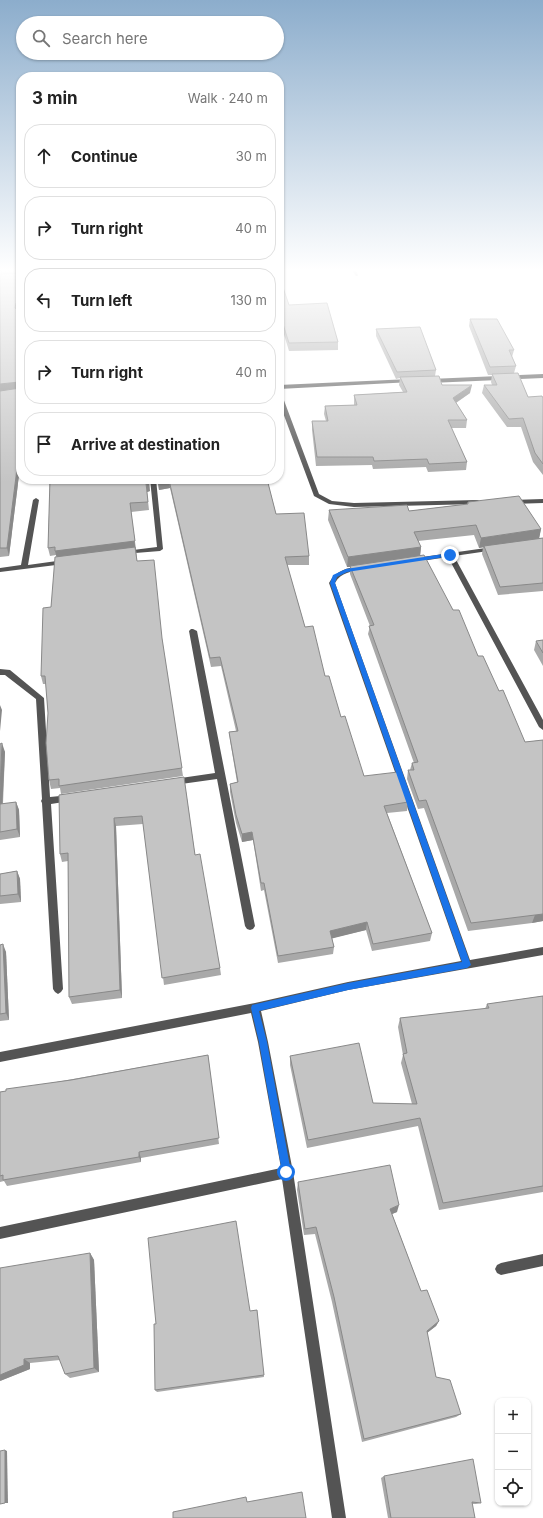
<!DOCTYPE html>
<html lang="en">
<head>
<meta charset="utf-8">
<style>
  :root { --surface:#fff; --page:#f2f2f2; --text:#222; --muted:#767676; --line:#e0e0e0 }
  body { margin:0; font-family:Inter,sans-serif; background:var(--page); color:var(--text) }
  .controls { position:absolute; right:12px; bottom:12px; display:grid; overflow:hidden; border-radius:8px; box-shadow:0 1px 3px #0004 }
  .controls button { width:36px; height:36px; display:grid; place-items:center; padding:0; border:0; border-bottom:1px solid var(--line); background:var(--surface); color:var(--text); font:20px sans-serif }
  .stop { position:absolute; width:12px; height:12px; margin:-9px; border:3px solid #1a73e8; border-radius:50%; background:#fff }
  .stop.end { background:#1a73e8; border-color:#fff; box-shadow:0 1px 4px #0008 }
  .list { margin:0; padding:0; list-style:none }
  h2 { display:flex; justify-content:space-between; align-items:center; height:52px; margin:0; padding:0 16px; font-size:17px }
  h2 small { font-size:13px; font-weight:400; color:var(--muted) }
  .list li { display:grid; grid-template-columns:26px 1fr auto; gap:12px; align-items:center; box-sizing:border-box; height:64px; margin:0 8px 8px; padding:0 8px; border:1px solid var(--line); border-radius:16px }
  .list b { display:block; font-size:15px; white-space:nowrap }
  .list em { font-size:13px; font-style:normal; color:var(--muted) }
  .icon { flex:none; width:22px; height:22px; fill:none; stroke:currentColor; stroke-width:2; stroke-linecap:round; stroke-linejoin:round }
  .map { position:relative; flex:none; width:543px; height:1518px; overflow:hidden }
  .search { position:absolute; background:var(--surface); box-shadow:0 1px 3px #0004; left:16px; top:16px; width:268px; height:44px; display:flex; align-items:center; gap:10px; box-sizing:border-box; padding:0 14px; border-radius:22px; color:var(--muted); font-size:15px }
  .panel { position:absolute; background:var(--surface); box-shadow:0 1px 3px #0004; left:16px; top:72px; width:268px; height:412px; border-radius:16px }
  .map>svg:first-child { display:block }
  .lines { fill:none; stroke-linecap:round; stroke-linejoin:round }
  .street { fill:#545454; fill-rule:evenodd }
  .wall { fill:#a9a9a9 }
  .shaded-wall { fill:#898989 }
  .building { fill:#c4c4c4; stroke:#898989; fill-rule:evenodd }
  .route { fill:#1a73e8 }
</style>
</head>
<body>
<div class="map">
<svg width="543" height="1518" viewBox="0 0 543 1518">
  <rect width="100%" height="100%" fill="#fff"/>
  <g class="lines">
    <!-- street -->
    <g class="street">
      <path d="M352 270H356L358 276H356Z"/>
      <path d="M543 374V378L430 383 427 381 430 379Z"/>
      <path d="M410 379 412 380V382L279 389V385Z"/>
      <path d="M279 393 282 395 319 494 332 501 354 503 478 500 481 502 478 504 354 507 329 504 314 496 279 402Z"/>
      <path d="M150 479H156L163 549 160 551 123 554 122 553 125 551 157 547Z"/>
      <path d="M36 498 39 500 28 565 64 560 67 562 64 564 0 572V568L21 565 33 500Z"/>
      <path d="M543 499V503L512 504 509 502 512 500Z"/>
      <path d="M493 547 495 548V550L454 556 543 720V730L539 727 448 557 415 562 412 560 415 558Z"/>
      <path d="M360 566 362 567V569C352 572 341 572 335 583L470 960 543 947V955L348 990 261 1011 268 1042 293 1172 346 1518H332L282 1179 0 1239V1227L281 1168 258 1042 251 1013 0 1062V1052L255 1003 348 982 461 961 329 583C336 570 347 568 360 566Z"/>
      <path d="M191 629H193L197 631 255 926 253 929 250 930 247 929 245 926 217 779 174 785 171 784 170 782 171 780 174 779 215 773 189 631Z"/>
      <path d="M0 669 10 670 44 698 50 797 70 795 73 796 74 798 73 800 70 801 51 804 63 989 61 992 58 994 55 992 53 989 42 803 41 801 42 799 36 699 5 675H0Z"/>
      <path d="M543 1254V1266L501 1275 497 1273 495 1269 497 1265 501 1263Z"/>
    </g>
  </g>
  <!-- wall -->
  <g class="wall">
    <path d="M0 270H21V459L9 556 0 557Z"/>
    <path d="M279 276 289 305 338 342V350L289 351 282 328H279Z"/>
    <path d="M470 319 514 350 512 357 516 366 514 373 528 397 543 398V475L533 462 521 427H507L482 393 484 385H492L491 382 492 375H488L469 326Z"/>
    <path d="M376 329 436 370 435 376 442 385 470 393 456 403 467 420 466 428H451L467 462 466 470 428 472 426 467 373 469 372 465 316 466 312 430V421H326L324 414 325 406 354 405V395L403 392 399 385 400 378 396 379 376 336Z"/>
    <path d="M50 479 150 491 147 492 149 510 131 512 136 549 137 561 162 640 183 776 61 794 60 788 51 789 49 780 48 713 46 684H43L41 676 51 607 57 557 56 555 50 556 48 548Z"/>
    <path d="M157 479H267L276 514 309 556V565H287L305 627 325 676 364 776 408 802 407 811 387 813 432 933 430 941 372 951 366 930 332 938 334 947 333 954 278 963 264 890 261 891 253 840 242 842 236 823 230 792V784L237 782 230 740 229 732 236 731 221 666 211 667 170 488 159 490Z"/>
    <path d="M468 502 541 529 539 538H543V591L498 595 482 554 483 547 479 548 474 535 418 541 421 547 420 555 453 610 478 656 499 691 525 742 543 740V921L532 923 468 931 424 808 418 809 407 779 408 770H410L412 763H414L368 634 370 626 350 574V567H347L328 520 329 510 409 511 467 504Z"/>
    <path d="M543 640V666L534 650 536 641Z"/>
    <path d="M0 744 5 752 3 804 16 802 19 810 20 837 0 840Z"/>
    <path d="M184 777 195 855 220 968 221 975 164 985 143 824 116 826 122 998 72 1004 69 997 68 861 62 862 60 854 59 795Z"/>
    <path d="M17 871 20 879 21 902 0 904V874Z"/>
    <path d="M0 945 6 952 9 1020 0 1021Z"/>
    <path d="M543 996V1192L439 1210 418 1126 307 1148 290 1065V1056L373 1103 412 1104 401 1063 403 1055 398 1027 400 1018 485 1009 487 1004Z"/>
    <path d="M208 1055 219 1144 141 1158V1162L7 1186 4 1181 0 1182V1092Z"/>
    <path d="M298 1182 397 1212 392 1214 421 1291 439 1321 436 1326 427 1333 436 1377 461 1414 456 1417 362 1442 332 1302 315 1234 304 1235 297 1190Z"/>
    <path d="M90 1253 94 1260 99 1372 70 1378 65 1374 60 1360 30 1363V1369L0 1381Z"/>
    <path d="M257 1310 264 1377 157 1392 155 1390 156 1324Z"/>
    <path d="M384 1476 481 1503 476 1504H472L475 1518H388L381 1478Z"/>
  </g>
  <!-- shaded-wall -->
  <g class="shaded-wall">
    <path d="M20 301 21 309 18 311 15 308 16 303Z"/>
    <path d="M19 382 21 390 0 392V384Z"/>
    <path d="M472 385 470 393 451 406 453 398Z"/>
    <path d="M21 437V459L9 556 7 548Z"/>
    <path d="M149 479 150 491 147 492 149 510 146 483Z"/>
    <path d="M169 480 170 488 159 490 158 481Z"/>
    <path d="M130 503 138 570 57 559 55 551Z"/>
    <path d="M541 529 539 539 479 548 481 538Z"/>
    <path d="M421 547 420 557 350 566V567H347L348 557Z"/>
    <path d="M0 705 2 710 0 731Z"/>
    <path d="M2 743 5 752 2 812 0 806V791Z"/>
    <path d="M16 802 19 810 20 837 17 829Z"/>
    <path d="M114 818 116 826 122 998 120 990Z"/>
    <path d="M252 832 253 840 242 842V834Z"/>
    <path d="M17 871 20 879 21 902 18 894Z"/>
    <path d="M543 914V921L532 923 535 915Z"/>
    <path d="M367 922 366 930 330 939V931Z"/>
    <path d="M3 944 6 952 9 1020 6 1013Z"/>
    <path d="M139 1152 141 1158V1162L139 1157Z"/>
    <path d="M399 1205 397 1212 387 1216 390 1209Z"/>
    <path d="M90 1253 94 1260 99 1372 94 1368Z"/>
    <path d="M439 1321 436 1326 423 1336 427 1331Z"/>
    <path d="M24 1359 30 1363V1369L0 1381V1375Z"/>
    <path d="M5 1450 7 1451 8 1503H5Z"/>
  </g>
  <!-- building -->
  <g class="building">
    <path d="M21 272V437L7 548H0V391L20 388 21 383 19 382 0 384V274L20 273ZM20 301 21 310 18 311 15 308 16 303Z"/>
    <path d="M279 276 289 305 327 303 338 342 289 343 282 321H279Z"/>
    <path d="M470 319H497L514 350H509L516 366 490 367Z"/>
    <path d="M420 327 436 370 397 372 376 329Z"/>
    <path d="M518 373 528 397 542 396 543 398V464L535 453 523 418 509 419 484 385H497L492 374Z"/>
    <path d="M439 376 442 385H472L453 398 467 420H448L467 462 429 464 427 459 374 461 373 457H317L312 421H328L325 406 357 405 354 395 407 392 400 377Z"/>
    <path d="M50 479H149V483H146L148 502 130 503 135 541 55 551V547L48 548Z"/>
    <path d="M157 479H267L276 514 304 513 309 556 285 557 305 627 313 626 325 676H329L341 717 345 716 364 776 398 772 408 802 384 806 432 933 373 944 367 922 330 931 334 947 278 956 264 883H261L252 832 242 834 236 815 230 784 238 782 229 732 238 731 220 657 210 658 169 480 158 481Z"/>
    <path d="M519 496 541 529 481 538 476 525 414 532 421 547 348 557 329 510 407 505 409 511 468 504V502Z"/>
    <path d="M543 538V583L500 587 484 546Z"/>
    <path d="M135 547 137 561 154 560 162 638 182 768 59 786V779L49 780 46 743 48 713 45 676H41L43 608 51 607 55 557Z"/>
    <path d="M424 555 453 610H459L478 656H483L499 691 503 690 525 742 543 740V914L471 923 426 800 419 801 408 770H414L412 763 418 762 369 626 374 625 350 566Z"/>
    <path d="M543 640V653L536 641Z"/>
    <path d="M2 743 0 791V744Z"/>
    <path d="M184 777 195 855 200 854 220 968 162 978 142 816 114 818 120 990 69 997 68 853 60 854 59 795Z"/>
    <path d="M16 802 17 829 0 832V804Z"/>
    <path d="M17 871 18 894 0 896V874Z"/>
    <path d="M3 944 6 1013 0 1014V945Z"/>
    <path d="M543 996V1186L443 1203 420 1118 308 1140 290 1056 359 1043 373 1103 417 1104 403 1054 407 1053 400 1018 489 1008 487 1004Z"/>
    <path d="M208 1055 219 1138 139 1152V1157L3 1180V1175L0 1176V1092L6 1091V1089L71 1080Z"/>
    <path d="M390 1165 399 1205 390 1209 421 1291 427 1290 439 1321 427 1331 436 1377 450 1380 461 1414 364 1439 334 1297 316 1227 305 1229 298 1182Z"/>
    <path d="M236 1221 250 1311 257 1310 264 1375 155 1390 154 1324H156L148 1238Z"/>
    <path d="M90 1253 94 1368 65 1374 58 1356 24 1359V1365L0 1375V1268Z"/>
    <path d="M5 1450V1503L0 1504V1451Z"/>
    <path d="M473 1459 481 1503 472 1502 475 1518H391L384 1476Z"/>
    <path d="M302 1492 306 1518H173V1512L246 1497 247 1502Z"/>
  </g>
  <!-- sky -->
  <linearGradient id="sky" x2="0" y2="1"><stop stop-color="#8cadcc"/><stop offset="0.56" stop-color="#fff"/><stop offset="1" stop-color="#fff" stop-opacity="0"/></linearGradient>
  <rect width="543" height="483" fill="url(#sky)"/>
  <!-- route -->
  <path class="route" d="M450 553 453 555 452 556 347 572 337 577 335 583 471 965 467 968 348 990 259 1011 267 1042 291 1172 290 1175 286 1177 283 1175 282 1172 259 1042 251 1008 252 1005 348 983 462 962 330 583 333 575 346 569Z"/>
</svg>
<div class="controls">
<button>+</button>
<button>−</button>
<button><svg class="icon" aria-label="locate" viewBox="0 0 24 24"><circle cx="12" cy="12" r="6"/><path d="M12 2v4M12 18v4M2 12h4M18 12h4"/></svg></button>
</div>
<div class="stop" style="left:286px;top:1172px"></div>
<div class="stop end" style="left:450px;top:555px"></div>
<div class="search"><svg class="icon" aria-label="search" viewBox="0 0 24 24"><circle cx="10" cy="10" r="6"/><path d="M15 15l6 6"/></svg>Search here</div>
<section class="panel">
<h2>3 min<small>Walk · 240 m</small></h2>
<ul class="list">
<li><svg class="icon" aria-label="ahead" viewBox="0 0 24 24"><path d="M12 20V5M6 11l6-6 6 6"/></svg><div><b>Continue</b></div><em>30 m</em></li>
<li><svg class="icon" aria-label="right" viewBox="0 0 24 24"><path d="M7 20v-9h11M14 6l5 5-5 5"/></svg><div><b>Turn right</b></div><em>40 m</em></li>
<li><svg class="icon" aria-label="left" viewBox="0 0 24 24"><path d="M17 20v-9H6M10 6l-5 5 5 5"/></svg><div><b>Turn left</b></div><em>130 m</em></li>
<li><svg class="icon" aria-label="right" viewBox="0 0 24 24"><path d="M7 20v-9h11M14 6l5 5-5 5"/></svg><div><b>Turn right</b></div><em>40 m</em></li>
<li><svg class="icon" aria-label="arrive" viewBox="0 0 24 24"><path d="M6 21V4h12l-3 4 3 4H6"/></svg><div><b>Arrive at destination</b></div></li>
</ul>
</section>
</div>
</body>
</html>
